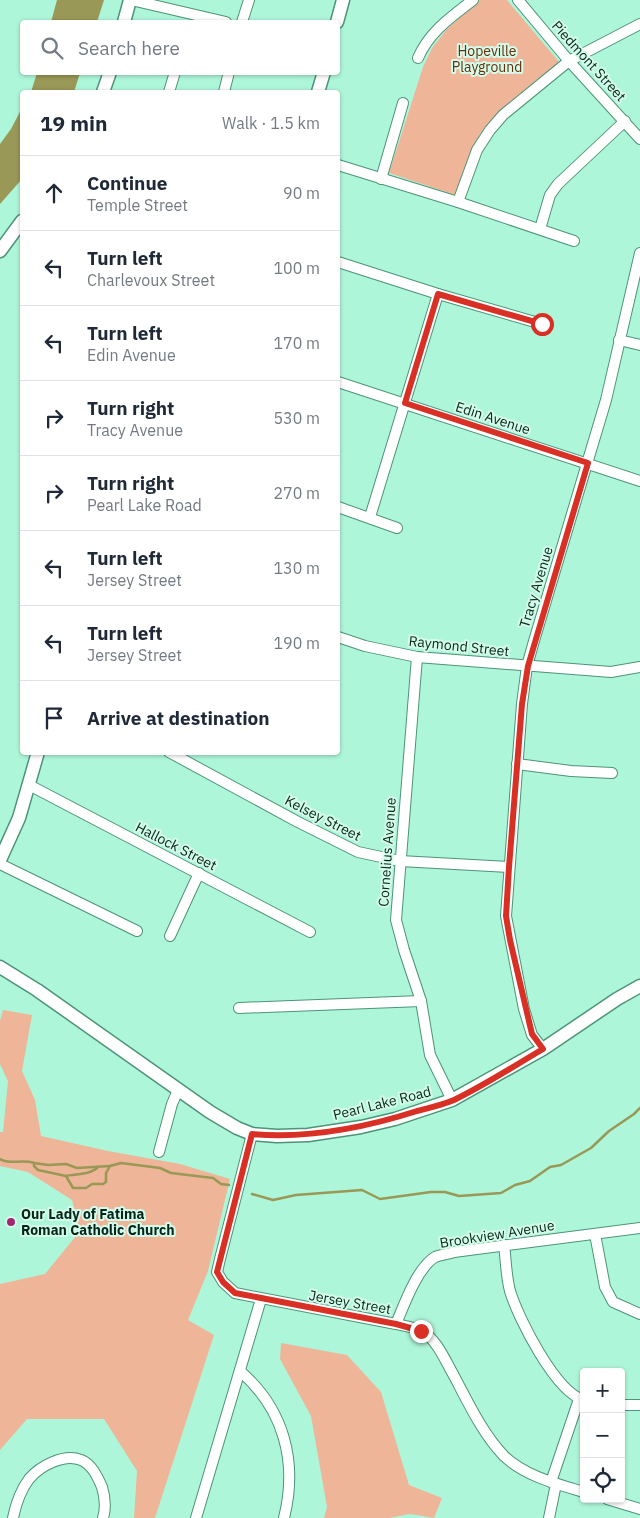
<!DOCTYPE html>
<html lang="en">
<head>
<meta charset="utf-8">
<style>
  :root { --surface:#fff; --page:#f6f6f7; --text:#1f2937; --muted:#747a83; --line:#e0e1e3 }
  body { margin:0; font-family:"IBM Plex Sans",sans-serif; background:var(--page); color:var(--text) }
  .controls { position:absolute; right:15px; bottom:15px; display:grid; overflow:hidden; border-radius:5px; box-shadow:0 1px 4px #0004 }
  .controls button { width:45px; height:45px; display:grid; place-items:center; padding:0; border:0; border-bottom:1px solid var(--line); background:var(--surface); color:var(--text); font:25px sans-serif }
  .stop { position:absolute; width:15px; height:15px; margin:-11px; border:4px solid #d93025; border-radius:50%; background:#fff }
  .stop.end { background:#d93025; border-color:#fff; box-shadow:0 1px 5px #0008 }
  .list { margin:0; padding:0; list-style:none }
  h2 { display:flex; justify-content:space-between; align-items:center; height:65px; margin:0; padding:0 20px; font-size:21px }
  h2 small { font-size:16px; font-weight:400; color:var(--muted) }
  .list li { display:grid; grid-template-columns:32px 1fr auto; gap:15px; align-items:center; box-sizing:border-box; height:75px; padding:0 20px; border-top:1px solid var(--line) }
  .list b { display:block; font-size:19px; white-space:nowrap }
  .list p { margin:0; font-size:16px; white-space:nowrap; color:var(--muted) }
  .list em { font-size:16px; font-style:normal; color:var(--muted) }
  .icon { flex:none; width:28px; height:28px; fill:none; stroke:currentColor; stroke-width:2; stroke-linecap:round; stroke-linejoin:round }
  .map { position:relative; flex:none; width:640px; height:1518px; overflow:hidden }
  .search { position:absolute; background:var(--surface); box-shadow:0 1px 4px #0004; left:20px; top:20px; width:320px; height:55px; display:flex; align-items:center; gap:12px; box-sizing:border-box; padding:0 18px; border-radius:5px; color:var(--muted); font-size:19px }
  .panel { position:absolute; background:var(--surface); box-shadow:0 1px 4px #0004; left:20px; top:90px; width:320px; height:665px; border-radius:5px }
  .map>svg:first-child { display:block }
  .green { fill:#efb598 }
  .water { fill:#999856 }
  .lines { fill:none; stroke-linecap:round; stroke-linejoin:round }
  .stream { stroke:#999856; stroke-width:2.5 }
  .minor-casing { stroke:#4d9379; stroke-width:12 }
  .major-casing { stroke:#4d9379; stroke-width:15 }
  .minor { stroke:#fff; stroke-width:10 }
  .major { stroke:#fff; stroke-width:12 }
  .route { stroke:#d93025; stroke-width:6 }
  .poi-dot { fill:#a42474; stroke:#d3fceb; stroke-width:2 }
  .labels { text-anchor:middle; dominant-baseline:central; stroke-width:4; stroke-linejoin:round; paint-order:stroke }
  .park-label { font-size:14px; fill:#672e0a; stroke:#d3fceb }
  .street-label { font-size:14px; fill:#07251b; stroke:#d3fceb }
  .poi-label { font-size:14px; font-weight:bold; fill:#07251b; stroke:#d3fceb; text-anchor:start }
</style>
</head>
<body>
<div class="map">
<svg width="640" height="1518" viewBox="0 0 640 1518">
  <rect width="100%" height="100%" fill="#aef6d9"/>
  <!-- green -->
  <g class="green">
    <path d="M480 0H507L560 63 490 122 480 134 471 152 455 195 389 173 423 67 432 48 447 29Z"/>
    <path d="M3 1010 32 1015 22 1071 35 1100 41 1136 108 1151 180 1164 230 1179 208 1271 188 1320 214 1335 155 1518H134L137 1471 104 1419H27L0 1450V1284L45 1274 80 1231 72 1200 28 1172 0 1166V1132H3L8 1081 0 1064V1021Z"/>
    <path d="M281 1343 347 1355 381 1392 409 1485 442 1498 434 1518 410 1514 389 1518H324L327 1507 311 1416 280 1359Z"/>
  </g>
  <!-- water -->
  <g class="water">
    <path d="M57 0H104L97 22H51Z"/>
    <path d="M37 73V72L80 73 74 92H31Z"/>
    <path d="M22 108V179L0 204V144L11 129Z"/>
  </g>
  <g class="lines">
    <!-- stream -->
    <g class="stream">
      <path d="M0 1159C10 1165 22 1159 34 1163V1166L38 1170 66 1176 73 1188H86L92 1184H103L106 1182V1173L110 1166 121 1163 160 1168 171 1173 213 1178 221 1184 229 1185"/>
      <path d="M34 1163 48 1165 66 1164 77 1168 110 1166"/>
      <path d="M66 1176C76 1174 90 1175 98 1167"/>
      <path d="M252 1194 273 1200 296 1195 362 1190 380 1199 431 1192H445L459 1196 501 1193 515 1185 530 1181 550 1167 561 1165 591 1148 609 1131 634 1114 640 1108"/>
    </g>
    <!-- minor casing -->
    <g class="minor-casing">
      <g id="minor">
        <path d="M131 0 226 22"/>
        <path d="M518 0 569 61 640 139"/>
        <path d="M242 22 249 0"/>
        <path d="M418 58C429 32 451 17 473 0"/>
        <path d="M169 92 175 72"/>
        <path d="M224 92 229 72"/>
        <path d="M338 165 458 202 574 241"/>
        <path d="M381 179 403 103"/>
        <path d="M458 202 477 150 490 130 503 115 569 61 640 24"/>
        <path d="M540 229 550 195 558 184 625 121"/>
        <path d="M338 262 438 294 542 324"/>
        <path d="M619 340 640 345"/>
        <path d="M338 382 640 481"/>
        <path d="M338 507 397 528"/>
        <path d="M370 517 438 294"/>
        <path d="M338 637 365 646 417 657 611 672 640 667"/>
        <path d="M417 657 396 920 404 950 421 1001 430 1055 452 1100"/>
        <path d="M169 752 298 822 358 852 400 861 509 867"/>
        <path d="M517 764 571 771 612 773"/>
        <path d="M29 785 310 932"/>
        <path d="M0 864 137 931"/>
        <path d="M170 936 199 873"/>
        <path d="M239 1008 421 1001"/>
        <path d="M543 1049 532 1035 524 1009 506 916 522 704 527 666 534 641 606 400 640 253"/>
        <path d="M252 1134 220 1259 217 1272 223 1282 235 1293 396 1324C404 1326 415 1327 422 1331 437 1340 445 1360 453 1374 468 1402 482 1433 504 1456 525 1476 557 1484 584 1492"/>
        <path d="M159 1152 172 1104 178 1090"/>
        <path d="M595 1234 605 1287 613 1302 640 1314"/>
        <path d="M504 1245C506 1260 506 1276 510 1291 518 1318 556 1393 584 1400"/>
        <path d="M396 1324C404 1305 417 1268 435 1257 440 1255 448 1254 454 1252L640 1228"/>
        <path d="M240 1371C284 1409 298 1462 284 1518"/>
        <path d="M621 1405H640"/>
        <path d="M551 1482 579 1399"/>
        <path d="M607 1499 640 1509"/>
        <path d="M13 1518C16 1503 20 1491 29 1479 40 1466 64 1453 81 1460 92 1464 98 1478 102 1487 105 1497 106 1508 103 1518"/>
        <path d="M196 1518 261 1299"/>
        <path d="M549 1518 556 1484"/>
      </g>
    </g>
    <!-- major casing -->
    <g class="major-casing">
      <g id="major">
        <path d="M124 22 130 0"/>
        <path d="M337 22 343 0"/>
        <path d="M103 92 110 72"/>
        <path d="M318 92 324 72"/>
        <path d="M0 251 22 221"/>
        <path d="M0 860 19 818 38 752"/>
        <path d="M0 967 37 990 210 1112 237 1128 252 1134 277 1136 308 1135 361 1127 395 1119 452 1100 543 1049 617 999 640 986"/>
      </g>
    </g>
    <!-- minor -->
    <use href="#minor" class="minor"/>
    <!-- major -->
    <use href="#major" class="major"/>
  </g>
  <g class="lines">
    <!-- route -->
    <path class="route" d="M421 1331 396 1324 235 1293 223 1282 217 1272 252 1134C309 1139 364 1128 417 1111 429 1108 442 1105 454 1100 485 1085 514 1066 543 1049L532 1034 510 940 506 916 509 867 522 704 528 666 588 463 405 403 438 294 542 324"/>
  </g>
  <!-- markers -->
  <circle class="poi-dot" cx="11" cy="1222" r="5"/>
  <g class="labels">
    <!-- park labels -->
    <g class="park-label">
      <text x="487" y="51">Hopeville<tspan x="487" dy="16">Playground</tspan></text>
    </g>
    <!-- street labels -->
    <g class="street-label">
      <text transform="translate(589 61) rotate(48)">Piedmont Street</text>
      <text transform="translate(493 418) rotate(18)">Edin Avenue</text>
      <text transform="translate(536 587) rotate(-73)">Tracy Avenue</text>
      <text transform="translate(459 646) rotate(6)">Raymond Street</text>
      <text transform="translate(323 818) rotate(27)">Kelsey Street</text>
      <text transform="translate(176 846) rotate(27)">Hallock Street</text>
      <text transform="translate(387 852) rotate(-86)">Cornelius Avenue</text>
      <text transform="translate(382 1103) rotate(-14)">Pearl Lake Road</text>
      <text transform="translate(497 1234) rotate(-9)">Brookview Avenue</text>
      <text transform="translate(350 1302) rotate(10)">Jersey Street</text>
    </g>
    <!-- poi labels -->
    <g class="poi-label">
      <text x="21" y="1214">Our Lady of Fatima<tspan x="21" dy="16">Roman Catholic Church</tspan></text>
    </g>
  </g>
</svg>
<div class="controls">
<button>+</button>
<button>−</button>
<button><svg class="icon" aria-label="locate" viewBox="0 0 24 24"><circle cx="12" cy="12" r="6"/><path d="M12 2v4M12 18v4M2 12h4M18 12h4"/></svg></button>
</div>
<div class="stop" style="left:542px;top:324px"></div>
<div class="stop end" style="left:421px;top:1331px"></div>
<div class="search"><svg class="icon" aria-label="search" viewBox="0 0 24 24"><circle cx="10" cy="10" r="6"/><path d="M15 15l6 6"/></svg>Search here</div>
<section class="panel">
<h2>19 min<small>Walk · 1.5 km</small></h2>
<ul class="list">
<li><svg class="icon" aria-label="ahead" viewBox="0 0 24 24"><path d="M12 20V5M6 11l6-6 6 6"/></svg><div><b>Continue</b><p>Temple Street</p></div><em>90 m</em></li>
<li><svg class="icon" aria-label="left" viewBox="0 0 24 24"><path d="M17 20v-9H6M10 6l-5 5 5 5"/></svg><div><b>Turn left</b><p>Charlevoux Street</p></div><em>100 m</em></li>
<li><svg class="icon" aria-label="left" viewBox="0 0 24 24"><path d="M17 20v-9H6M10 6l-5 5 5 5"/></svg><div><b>Turn left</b><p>Edin Avenue</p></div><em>170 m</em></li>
<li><svg class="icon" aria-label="right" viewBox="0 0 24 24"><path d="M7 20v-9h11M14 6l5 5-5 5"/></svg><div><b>Turn right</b><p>Tracy Avenue</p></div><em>530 m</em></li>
<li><svg class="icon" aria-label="right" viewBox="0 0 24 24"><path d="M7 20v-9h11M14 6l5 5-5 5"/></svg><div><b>Turn right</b><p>Pearl Lake Road</p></div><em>270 m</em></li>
<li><svg class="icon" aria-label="left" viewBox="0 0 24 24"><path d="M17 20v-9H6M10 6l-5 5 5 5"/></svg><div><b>Turn left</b><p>Jersey Street</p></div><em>130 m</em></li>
<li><svg class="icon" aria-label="left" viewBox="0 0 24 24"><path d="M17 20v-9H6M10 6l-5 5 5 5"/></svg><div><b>Turn left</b><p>Jersey Street</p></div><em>190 m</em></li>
<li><svg class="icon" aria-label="arrive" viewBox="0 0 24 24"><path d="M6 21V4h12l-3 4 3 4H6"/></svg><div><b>Arrive at destination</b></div></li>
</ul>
</section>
</div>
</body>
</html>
